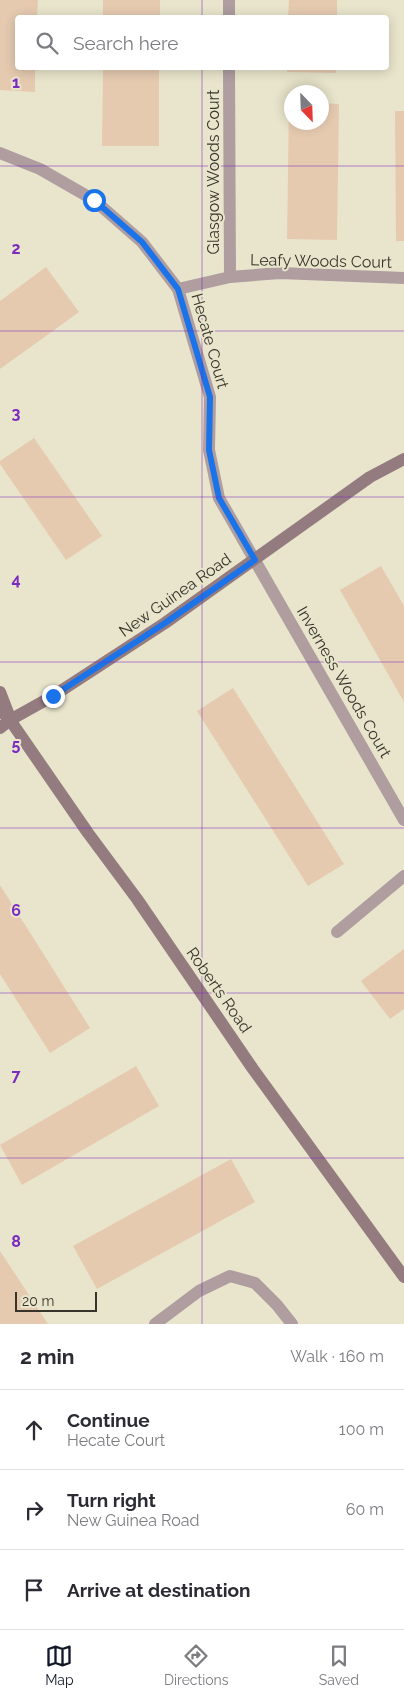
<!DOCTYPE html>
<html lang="en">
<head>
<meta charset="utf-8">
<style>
  :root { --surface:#fff; --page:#f7f7f7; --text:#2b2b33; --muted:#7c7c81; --line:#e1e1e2; --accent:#111827 }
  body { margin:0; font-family:Raleway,sans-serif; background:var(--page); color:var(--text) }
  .compass { position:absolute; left:284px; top:85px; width:45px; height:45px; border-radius:50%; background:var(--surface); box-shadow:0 2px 12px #0003; rotate:157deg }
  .scale { position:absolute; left:15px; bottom:12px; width:82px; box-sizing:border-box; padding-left:5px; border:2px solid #36342b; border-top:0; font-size:14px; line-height:18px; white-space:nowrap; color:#36342b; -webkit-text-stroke:4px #e9e5cc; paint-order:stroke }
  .stop { position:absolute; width:15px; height:15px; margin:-11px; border:4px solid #1a73e8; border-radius:50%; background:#fff }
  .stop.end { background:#1a73e8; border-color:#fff; box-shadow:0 1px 5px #0008 }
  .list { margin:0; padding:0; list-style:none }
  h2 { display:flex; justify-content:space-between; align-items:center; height:65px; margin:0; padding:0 20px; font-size:21px }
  h2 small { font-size:16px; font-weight:400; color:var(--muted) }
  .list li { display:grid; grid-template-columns:32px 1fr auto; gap:15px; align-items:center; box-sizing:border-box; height:80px; padding:0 20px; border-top:1px solid var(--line) }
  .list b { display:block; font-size:19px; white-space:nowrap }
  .list p { margin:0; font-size:16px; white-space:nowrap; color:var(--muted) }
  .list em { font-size:16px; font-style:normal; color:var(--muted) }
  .icon { flex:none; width:28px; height:28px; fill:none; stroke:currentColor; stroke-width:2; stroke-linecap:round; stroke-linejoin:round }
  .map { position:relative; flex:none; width:404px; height:1324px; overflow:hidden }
  .search { position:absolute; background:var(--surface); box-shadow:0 2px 12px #0003; left:15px; right:15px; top:15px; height:55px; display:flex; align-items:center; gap:12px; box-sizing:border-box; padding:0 18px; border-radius:5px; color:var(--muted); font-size:19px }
  .sheet { height:305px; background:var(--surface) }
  nav { display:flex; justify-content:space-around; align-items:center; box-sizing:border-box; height:70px; border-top:1px solid var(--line); background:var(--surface); font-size:14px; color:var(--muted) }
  nav a { display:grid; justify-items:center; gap:2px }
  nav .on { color:var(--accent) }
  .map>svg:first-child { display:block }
  .building { fill:#e5cab0 }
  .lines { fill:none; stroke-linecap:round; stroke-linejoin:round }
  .street { stroke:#af9da0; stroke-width:12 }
  .secondary { stroke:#947b80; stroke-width:12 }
  .route { stroke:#1a73e8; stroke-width:6 }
  .grid { fill:none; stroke:#7b2cbf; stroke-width:1; stroke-opacity:0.55 }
  .labels { text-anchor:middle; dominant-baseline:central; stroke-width:4; stroke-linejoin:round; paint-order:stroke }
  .street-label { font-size:16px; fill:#36342b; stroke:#e9e5cc }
  .grid-label { font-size:16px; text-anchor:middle; font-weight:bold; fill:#7b2cbf; stroke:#e9e5cc; stroke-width:4; stroke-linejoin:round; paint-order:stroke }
</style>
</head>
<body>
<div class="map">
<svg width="404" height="1324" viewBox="0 0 404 1324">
  <rect width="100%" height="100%" fill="#e9e5cc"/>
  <!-- building -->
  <g class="building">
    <path d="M0 0H38L37 18H18V68H35V92L0 90Z"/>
    <rect x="103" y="0" width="57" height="18"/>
    <path d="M289 0H337V18H288Z"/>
    <path d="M103 68H159V146H102Z"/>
    <path d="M287 68H336V73L287 72Z"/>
    <path d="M289 103H292V122H322V103L339 104 337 240 287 239Z"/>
    <path d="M395 111H404V241H396Z"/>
    <path d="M46 267 79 312 0 369V301Z"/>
    <path d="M34 438 102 536 66 560 0 464V461Z"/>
    <path d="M381 566 404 606V702L340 590Z"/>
    <path d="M233 688 344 864 308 886 197 711Z"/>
    <path d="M0 885 90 1028 50 1053 0 974Z"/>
    <path d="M404 949V1009L390 1019 361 981Z"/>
    <path d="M136 1066 159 1106 22 1185 0 1145Z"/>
    <path d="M231 1159 255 1202 97 1289 73 1246Z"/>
    <path d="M0 1251 48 1324H0Z"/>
  </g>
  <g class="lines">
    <!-- street -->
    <g class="street">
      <path d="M229 0V18"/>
      <path d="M229 68 230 277"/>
      <path d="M0 153 40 169 94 200 142 242 178 289 210 397 209 450 219 498 404 820"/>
      <path d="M178 289 230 277 280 273 404 278"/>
      <path d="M337 932 404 876"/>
      <path d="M155 1324 199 1291 230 1276 255 1283 277 1305 292 1324"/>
    </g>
    <!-- secondary -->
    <g class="secondary">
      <path d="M0 692 10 718"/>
      <path d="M0 710 10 720 88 833 137 899 253 1069 404 1277"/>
      <path d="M0 728 10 720 53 696 165 623 370 477 404 459"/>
    </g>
  </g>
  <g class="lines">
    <!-- route -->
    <path class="route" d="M53 696 165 623 255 560 219 498 209 450 210 397 178 289 142 242 94 200"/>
  </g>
  <!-- grid -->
  <path class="grid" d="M202 0V18M202 68V1324M0 166H404M0 331H404M0 497H404M0 662H404M0 828H404M0 993H404M0 1158H404"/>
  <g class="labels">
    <!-- street labels -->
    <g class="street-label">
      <text transform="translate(213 172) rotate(-90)">Glasgow Woods Court</text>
      <text transform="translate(321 261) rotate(1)">Leafy Woods Court</text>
      <text transform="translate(210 341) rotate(74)">Hecate Court</text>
      <text transform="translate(175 595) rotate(-35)">New Guinea Road</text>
      <text transform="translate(344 682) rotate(60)">Inverness Woods Court</text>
      <text transform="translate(219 990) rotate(55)">Roberts Road</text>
    </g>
  </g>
  <g class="grid-label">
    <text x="16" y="88">1</text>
    <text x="16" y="254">2</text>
    <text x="16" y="419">3</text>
    <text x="16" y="585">4</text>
    <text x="16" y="750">5</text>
    <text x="16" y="916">6</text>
    <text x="16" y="1081">7</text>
    <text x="16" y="1247">8</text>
  </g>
</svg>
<svg class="compass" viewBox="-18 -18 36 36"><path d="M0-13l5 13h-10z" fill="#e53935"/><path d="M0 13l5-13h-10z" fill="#7c7c81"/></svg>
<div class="scale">20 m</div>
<div class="stop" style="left:94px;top:200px"></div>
<div class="stop end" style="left:53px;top:696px"></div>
<div class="search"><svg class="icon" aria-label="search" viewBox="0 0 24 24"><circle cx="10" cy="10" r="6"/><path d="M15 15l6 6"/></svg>Search here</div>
</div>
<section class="sheet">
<h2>2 min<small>Walk · 160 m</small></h2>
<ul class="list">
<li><svg class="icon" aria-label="ahead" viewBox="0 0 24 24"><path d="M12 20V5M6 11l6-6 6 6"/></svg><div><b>Continue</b><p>Hecate Court</p></div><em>100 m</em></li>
<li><svg class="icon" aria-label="right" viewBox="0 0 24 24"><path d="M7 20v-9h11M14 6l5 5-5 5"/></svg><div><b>Turn right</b><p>New Guinea Road</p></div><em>60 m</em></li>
<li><svg class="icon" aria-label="arrive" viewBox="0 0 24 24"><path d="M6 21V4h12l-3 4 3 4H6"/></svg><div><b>Arrive at destination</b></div></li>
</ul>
</section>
<nav>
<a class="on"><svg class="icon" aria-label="map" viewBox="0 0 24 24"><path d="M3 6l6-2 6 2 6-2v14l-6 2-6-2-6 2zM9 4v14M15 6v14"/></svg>Map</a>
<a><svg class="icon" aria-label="directions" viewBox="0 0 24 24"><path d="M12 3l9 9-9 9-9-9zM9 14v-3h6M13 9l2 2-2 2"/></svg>Directions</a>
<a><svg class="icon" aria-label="saved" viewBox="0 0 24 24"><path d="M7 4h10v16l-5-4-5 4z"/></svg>Saved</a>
</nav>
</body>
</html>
